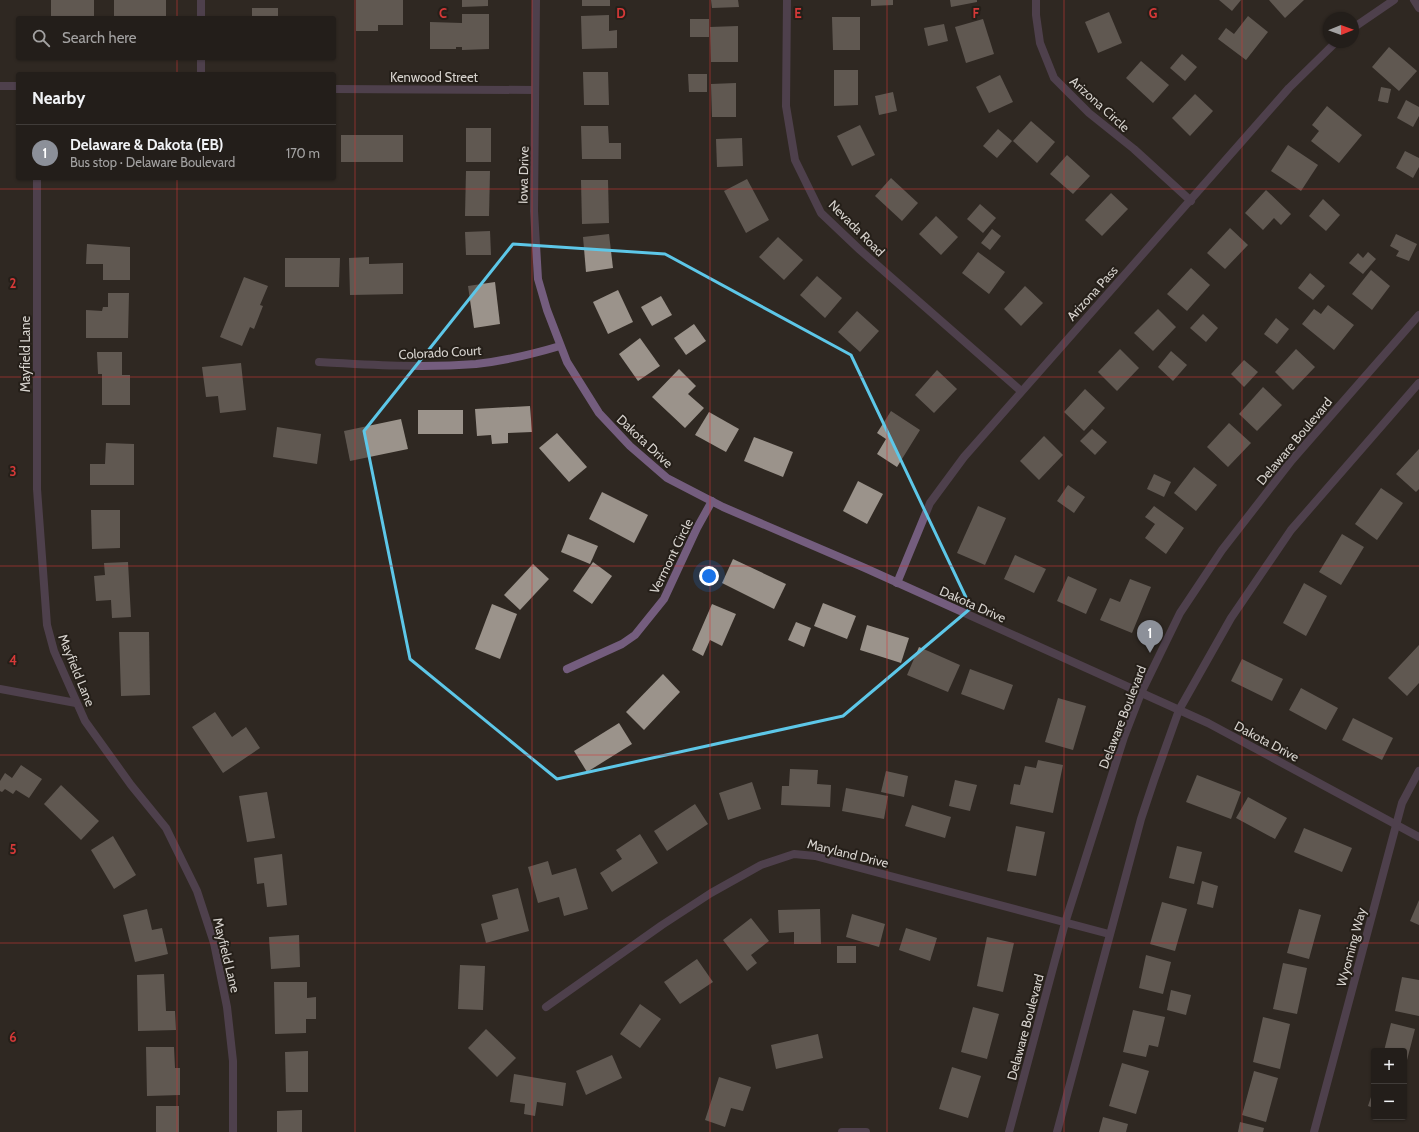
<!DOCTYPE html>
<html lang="en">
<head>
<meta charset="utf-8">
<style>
  :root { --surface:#231e1a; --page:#2b2723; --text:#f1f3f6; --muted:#a3a2a2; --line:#403c39; --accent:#8c9099 }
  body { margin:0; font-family:Cabin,sans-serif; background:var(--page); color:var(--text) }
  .controls { position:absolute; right:12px; bottom:12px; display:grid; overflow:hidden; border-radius:4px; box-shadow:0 1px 3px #0004 }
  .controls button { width:36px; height:36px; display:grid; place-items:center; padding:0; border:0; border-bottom:1px solid var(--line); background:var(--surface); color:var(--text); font:20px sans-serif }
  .compass { position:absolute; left:1323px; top:12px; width:36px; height:36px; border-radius:50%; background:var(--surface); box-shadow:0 1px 3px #0004; rotate:89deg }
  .you { position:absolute; left:709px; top:576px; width:14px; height:14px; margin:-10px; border:3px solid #fff; border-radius:50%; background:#1a73e8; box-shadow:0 0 0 6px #1a73e833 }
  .badge { display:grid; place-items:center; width:26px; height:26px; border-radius:50%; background:var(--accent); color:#fff; font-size:13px; font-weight:700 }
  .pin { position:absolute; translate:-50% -33px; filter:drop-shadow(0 1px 2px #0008) }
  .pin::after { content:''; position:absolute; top:21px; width:14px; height:12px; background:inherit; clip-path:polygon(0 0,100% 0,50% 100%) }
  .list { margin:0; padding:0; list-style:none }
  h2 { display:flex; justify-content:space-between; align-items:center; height:52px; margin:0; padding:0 16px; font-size:17px }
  h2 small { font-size:13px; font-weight:400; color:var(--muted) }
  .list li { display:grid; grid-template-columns:26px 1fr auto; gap:12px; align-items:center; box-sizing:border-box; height:56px; padding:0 16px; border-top:1px solid var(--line) }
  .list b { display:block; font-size:15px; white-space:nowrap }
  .list p { margin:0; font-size:13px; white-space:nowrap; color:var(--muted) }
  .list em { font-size:13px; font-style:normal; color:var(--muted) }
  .icon { flex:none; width:22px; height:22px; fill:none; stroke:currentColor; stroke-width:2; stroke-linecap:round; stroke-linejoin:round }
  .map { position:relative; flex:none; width:1419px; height:1132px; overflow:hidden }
  .search { position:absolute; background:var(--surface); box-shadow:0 1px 3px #0004; left:16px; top:16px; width:320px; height:44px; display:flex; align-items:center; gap:10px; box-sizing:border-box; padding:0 14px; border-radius:4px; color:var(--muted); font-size:15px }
  .panel { position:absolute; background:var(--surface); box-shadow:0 1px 3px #0004; left:16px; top:72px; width:320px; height:108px; border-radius:4px }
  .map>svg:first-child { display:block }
  .building { fill:#9b938b }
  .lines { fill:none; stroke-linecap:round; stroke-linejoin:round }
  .minor { stroke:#745d7e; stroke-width:8 }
  .marked { fill:none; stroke:#5dc7e8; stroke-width:3; stroke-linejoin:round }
  .grid { fill:none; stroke:#d63938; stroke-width:1; stroke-opacity:0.55 }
  .labels { text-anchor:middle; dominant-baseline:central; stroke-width:4; stroke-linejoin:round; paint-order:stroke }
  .street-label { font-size:13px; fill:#d6d2cd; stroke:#251f19 }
  .grid-label { font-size:13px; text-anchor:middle; font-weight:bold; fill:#d63938; stroke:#251f19; stroke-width:4; stroke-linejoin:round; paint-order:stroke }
</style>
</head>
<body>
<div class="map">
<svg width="1419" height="1132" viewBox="0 0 1419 1132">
  <rect width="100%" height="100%" fill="#2f2822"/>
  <!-- building -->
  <g class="building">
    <rect x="51" y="0" width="43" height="18"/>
    <rect x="114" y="0" width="52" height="18"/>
    <path d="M356 0H403V25H378V31H356Z"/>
    <path d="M462 0H488V6L462 7Z"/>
    <rect x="582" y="0" width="28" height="6"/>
    <path d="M711 0H738L739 7 712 8Z"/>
    <path d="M871 0H893V5L871 6Z"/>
    <path d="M950 0H977V2L951 7Z"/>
    <path d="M1219 0H1241L1232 11Z"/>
    <path d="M1269 0H1304L1285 18Z"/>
    <rect x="252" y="8" width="26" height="10"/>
    <path d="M1109 12 1122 43 1098 53 1085 22Z"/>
    <path d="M462 14H489V49L462 50V47H456V49H430V22L462 23Z"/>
    <path d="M609 15V31L617 30V48L582 49 581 16Z"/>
    <path d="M1248 16 1268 32 1246 60 1218 39 1226 28 1234 34Z"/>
    <path d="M832 17H860V50H833Z"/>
    <rect x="690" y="19" width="19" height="18"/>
    <path d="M983 19 994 54 966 63 955 27Z"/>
    <path d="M944 24 948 41 928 46 924 28Z"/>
    <path d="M738 26V62H711L710 27Z"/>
    <path d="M1389 47 1417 71 1399 91 1372 67Z"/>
    <path d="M1182 54 1197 67 1185 81 1170 68Z"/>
    <path d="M1141 61 1169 85 1153 103 1126 78Z"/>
    <path d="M834 70H858V105L834 106Z"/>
    <path d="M583 72H608L609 105H584Z"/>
    <path d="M688 74H707V92H689Z"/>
    <path d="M1000 75 1013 102 989 113 976 87Z"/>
    <path d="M736 83V117H712L711 84Z"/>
    <path d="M1381 87 1391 89 1388 103 1378 101Z"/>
    <path d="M893 92 897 111 879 115 875 96Z"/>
    <path d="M1195 94 1213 111 1190 136 1172 118Z"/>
    <path d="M1406 100 1419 107V116L1413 127 1397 118Z"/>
    <path d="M1327 106 1362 135 1339 163 1311 141 1319 131 1312 125Z"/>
    <path d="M1031 121 1055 142 1037 163 1013 141Z"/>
    <path d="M860 125 875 155 852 166 837 136Z"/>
    <path d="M581 126H608L609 143H621V159H582Z"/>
    <rect x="466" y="128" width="25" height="34"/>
    <path d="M998 129 1012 141 997 158 983 146Z"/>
    <rect x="341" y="135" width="62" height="27"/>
    <path d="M742 138 743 166 717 167 716 139Z"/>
    <path d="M1288 145 1318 165 1301 191 1271 171Z"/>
    <path d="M1405 151 1419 158V167L1413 178 1396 168Z"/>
    <path d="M1067 155 1090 176 1073 194 1050 174Z"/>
    <path d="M466 171H490L489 216H465Z"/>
    <path d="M891 178 918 203 902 221 875 196Z"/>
    <path d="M747 179 769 220 746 233 724 191Z"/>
    <path d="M581 180H608L609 223 582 224Z"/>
    <path d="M1266 190 1291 214 1281 225 1274 218 1263 230 1245 213Z"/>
    <path d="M1111 193 1128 209 1102 236 1085 220Z"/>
    <path d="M1323 199 1340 215 1326 231 1309 216Z"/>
    <path d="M980 204 996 218 983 233 967 219Z"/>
    <path d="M936 216 958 237 941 255 919 234Z"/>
    <path d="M1230 228 1248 245 1225 269 1207 253Z"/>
    <path d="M992 229 1001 236 990 250 981 243Z"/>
    <path d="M490 231 491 255H466L465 232Z"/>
    <path d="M609 234 613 268 586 272 583 237Z"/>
    <path d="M1396 234 1417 244 1409 261 1396 256 1399 251 1390 246Z"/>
    <path d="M778 237 803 260 784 280 759 257Z"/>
    <path d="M87 244 130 247V280H103V264H86Z"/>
    <path d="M978 252 1005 272 989 294 962 273Z"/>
    <path d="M1368 252 1376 259 1363 274 1349 263 1358 253 1363 258Z"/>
    <path d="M369 257V264L403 263V294L350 295 349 258Z"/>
    <path d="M285 258H340L339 287H285Z"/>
    <path d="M1191 268 1210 285 1187 311 1167 294Z"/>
    <path d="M1371 270 1390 286 1372 310 1352 294Z"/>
    <path d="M1310 273 1325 286 1313 300 1298 288Z"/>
    <path d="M817 276 842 298 825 318 800 295Z"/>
    <path d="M244 277 268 286 260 305 263 306 254 329 250 327 242 346 220 337Z"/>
    <path d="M495 282 500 324 474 328 468 286Z"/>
    <path d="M1025 286 1043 303 1021 326 1004 309Z"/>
    <path d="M618 290 633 322 608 334 593 302Z"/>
    <path d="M108 293H129L128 338H86V310L102 311 103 307H108Z"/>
    <path d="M661 296 672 315 652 326 641 307Z"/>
    <path d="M1328 305 1354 325 1334 350 1302 324 1314 309 1321 314Z"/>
    <path d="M1158 309 1176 327 1153 351 1134 333Z"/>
    <path d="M857 311 879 331 860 352 838 332Z"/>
    <path d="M1203 314 1218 328 1206 342 1190 328Z"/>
    <path d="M1276 318 1289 329 1277 344 1264 334Z"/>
    <path d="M694 324 706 341 686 355 674 338Z"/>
    <path d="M640 338 660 366 638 381 619 354Z"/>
    <path d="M1120 349 1139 368 1117 391 1098 372Z"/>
    <path d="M1296 349 1315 367 1293 390 1275 372Z"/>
    <path d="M1171 351 1187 365 1173 381 1158 367Z"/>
    <path d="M97 352H122V375H130V405H102V374H98Z"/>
    <path d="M1244 360 1258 372 1244 387 1231 374Z"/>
    <path d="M241 363 246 410 220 413 218 396 206 397 202 367Z"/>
    <path d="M679 369 696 386 688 394 704 408 685 428 652 397Z"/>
    <path d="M937 370 957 389 934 413 915 395Z"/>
    <path d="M1263 387 1282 405 1257 431 1239 414Z"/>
    <path d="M1085 389 1105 408 1084 431 1064 412Z"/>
    <path d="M530 406 532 432 508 433V443L492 444 491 435 477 436 475 409Z"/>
    <rect x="418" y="410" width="45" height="24"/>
    <path d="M891 411 920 430 897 467 877 454 886 439 877 433Z"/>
    <path d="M709 412 739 429 726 452 695 435Z"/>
    <path d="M401 419 408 449 350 461 344 431Z"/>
    <path d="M1229 423 1251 443 1228 467 1207 447Z"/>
    <path d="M277 427 321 434 317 464 273 457Z"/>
    <path d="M1092 429 1107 442 1095 455 1080 441Z"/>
    <path d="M557 433 587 467 569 482 539 448Z"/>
    <path d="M1044 436 1063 455 1039 480 1020 461Z"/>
    <path d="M754 437 793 452 783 477 744 461Z"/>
    <path d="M106 443 134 444V485H90V464H105Z"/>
    <path d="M1419 449V489L1416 492 1396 474Z"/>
    <path d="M1194 467 1217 485 1196 511 1174 493Z"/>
    <path d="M1154 474 1171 482 1164 497 1147 489Z"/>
    <path d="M858 481 883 494 867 524 843 511Z"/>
    <path d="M1068 485 1085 497 1074 513 1057 501Z"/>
    <path d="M1381 488 1403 503 1377 540 1355 524Z"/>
    <path d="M602 492 648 515 634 543 589 519Z"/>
    <path d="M978 506 1006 518 985 565 957 553Z"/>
    <path d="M1154 506 1184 528 1166 554 1145 538 1155 524 1145 517Z"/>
    <path d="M91 510H120V548L92 549Z"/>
    <path d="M568 534 598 546 590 564 561 552Z"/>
    <path d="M1342 534 1364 547 1341 585 1319 572Z"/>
    <path d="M1015 555 1046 569 1034 593 1004 579Z"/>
    <path d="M733 559 786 584 774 609 722 583Z"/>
    <path d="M128 562 131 617 112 618 111 600 96 601 94 576 105 575 104 563Z"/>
    <path d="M593 562 612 576 592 604 573 591Z"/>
    <path d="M533 564 549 579 520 610 504 595Z"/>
    <path d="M1068 576 1097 589 1086 614 1057 601Z"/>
    <path d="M1130 579 1151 587 1132 633 1100 620 1110 598 1120 602Z"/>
    <path d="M1304 583 1327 596 1306 636 1283 623Z"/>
    <path d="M823 603 856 616 847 639 814 626Z"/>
    <path d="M492 604 517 614 500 659 475 649Z"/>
    <path d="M712 604 736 614 722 646 710 640 703 656 692 650Z"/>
    <path d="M796 622 811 628 804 647 788 640Z"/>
    <path d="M867 625 909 638 901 663 860 650Z"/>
    <path d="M119 632H149L150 695 121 696Z"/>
    <path d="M1419 645V683L1407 696 1388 678Z"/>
    <path d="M919 647 960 665 948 692 907 675Z"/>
    <path d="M1242 659 1283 679 1272 701 1231 681Z"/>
    <path d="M970 669 1013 685 1004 710 961 694Z"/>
    <path d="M663 674 680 692 644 730 626 712Z"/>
    <path d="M1301 688 1338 708 1326 730 1289 710Z"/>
    <path d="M1058 698 1086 706 1073 750 1045 742Z"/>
    <path d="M215 712 232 737 246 727 260 748 223 773 192 727Z"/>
    <path d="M1353 718 1393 738 1382 760 1342 740Z"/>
    <path d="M619 723 632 744 587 772 574 751Z"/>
    <path d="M1038 760 1063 765 1053 813 1010 804 1014 784 1020 785 1025 766 1036 768Z"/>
    <path d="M21 765 42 779 29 798 16 790 13 794 5 789 2 792 0 791V781L5 773 12 778Z"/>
    <path d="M790 769 818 770 817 784 831 785 830 807 781 805 782 786H789Z"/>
    <path d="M886 771 908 776 904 797 881 792Z"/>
    <path d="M1197 775 1241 792 1231 819 1186 802Z"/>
    <path d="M955 780 977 785 970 811 949 806Z"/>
    <path d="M752 782 761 809 728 820 719 793Z"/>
    <path d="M61 785 99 821 81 840 44 804Z"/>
    <path d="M846 788 888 796 884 819 842 811Z"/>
    <path d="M267 792 275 838 247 842 239 796Z"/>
    <path d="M1248 797 1287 818 1275 839 1236 818Z"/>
    <path d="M695 804 708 824 667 851 654 831Z"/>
    <path d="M912 805 951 817 945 838 905 826Z"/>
    <path d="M1016 826 1045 832 1036 876 1007 871Z"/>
    <path d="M1304 828 1352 848 1342 872 1294 852Z"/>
    <path d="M640 834 658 863 612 892 600 873 622 859 616 850Z"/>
    <path d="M113 836 136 875 114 889 91 850Z"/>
    <path d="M1177 846 1202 852 1194 884 1169 878Z"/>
    <path d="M282 854 287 905 267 907 264 883 257 884 254 858Z"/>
    <path d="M548 861 552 875 576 868 588 909 564 916 559 897 538 903 528 867Z"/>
    <path d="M1202 881 1218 886 1213 908 1197 904Z"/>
    <path d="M518 888 529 931 486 943 481 924 498 919 492 895Z"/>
    <path d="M1419 900V925L1410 921Z"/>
    <path d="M1162 902 1187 909 1175 951 1150 944Z"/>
    <path d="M147 909 152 930 162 928 168 954 135 962 123 915Z"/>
    <path d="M820 909 821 944H794V932L779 933 778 910Z"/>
    <path d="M1299 909 1321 915 1309 959 1287 953Z"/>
    <path d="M852 914 885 924 879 947 846 937Z"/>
    <path d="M751 918 769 941 751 955 757 963 747 971 723 940Z"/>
    <path d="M906 928 937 938 930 961 899 950Z"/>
    <path d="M299 935 300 967 271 969 269 937Z"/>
    <path d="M987 937 1014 943 1003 992 977 986Z"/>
    <rect x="837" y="946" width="19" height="17"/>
    <path d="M1146 955 1171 962 1163 994 1139 988Z"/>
    <path d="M697 959 713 982 680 1004 664 982Z"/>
    <path d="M1283 963 1307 968 1297 1014 1273 1009Z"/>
    <path d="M460 965 485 966 483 1010 458 1009Z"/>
    <path d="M164 974 166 1011H175L176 1030 138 1031 137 975Z"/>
    <path d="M1402 977 1419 980V1016L1395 1011Z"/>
    <path d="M274 982H307V998L316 997V1019H306V1033L275 1034Z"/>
    <path d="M1171 990 1191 995 1186 1015 1167 1010Z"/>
    <path d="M640 1004 661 1019 640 1048 620 1034Z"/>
    <path d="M973 1007 999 1014 987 1059 961 1052Z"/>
    <path d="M1133 1010 1165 1017 1158 1047 1149 1045 1146 1057 1123 1052Z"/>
    <path d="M1263 1017 1290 1024 1280 1069 1253 1062Z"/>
    <path d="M1391 1023 1415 1029 1406 1064H1404V1051H1384Z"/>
    <path d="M486 1029 516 1058 497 1077 468 1048Z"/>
    <path d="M818 1034 823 1058 776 1069 771 1045Z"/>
    <path d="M146 1047H174L175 1068H180V1095L147 1096Z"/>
    <path d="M308 1051V1092H286L285 1052Z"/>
    <path d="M612 1055 622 1078 586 1095 576 1071Z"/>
    <path d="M1122 1063 1149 1071 1136 1114 1109 1106Z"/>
    <path d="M952 1067 981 1076 968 1118 939 1109Z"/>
    <path d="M1254 1071 1278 1078 1266 1122 1242 1115Z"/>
    <path d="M514 1074 566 1083 563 1106 537 1102 535 1116 524 1114 525 1104 510 1102Z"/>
    <path d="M719 1077 751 1087 743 1111 731 1108 725 1127 705 1120Z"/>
    <path d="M1374 1088V1108L1368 1106Z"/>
    <rect x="156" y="1106" width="23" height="26"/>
    <path d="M302 1110V1132H277V1111Z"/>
    <path d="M1103 1117 1128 1124 1126 1132H1099Z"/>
    <path d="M1240 1122 1264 1128 1263 1132H1238Z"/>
  </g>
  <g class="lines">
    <!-- minor -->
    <g class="minor">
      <path d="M536 0 534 211 538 279 547 310 567 362 599 413 630 446 667 478 723 507 865 568 1208 723 1419 837"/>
      <path d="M787 0 786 106 795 160 821 213 860 250 1021 391"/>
      <path d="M1036 0V15L1040 43 1054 78 1089 113 1134 149 1191 201"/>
      <path d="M1414 0 1419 8"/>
      <path d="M201 18V0"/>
      <path d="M1353 28 1394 0"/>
      <path d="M201 74V58"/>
      <path d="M0 86H18"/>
      <path d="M334 89 535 90"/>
      <path d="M37 178V489L47 625 54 651 85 721 131 785 166 828 197 891 214 943 227 1007 233 1061V1132"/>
      <path d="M319 362C371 365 424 368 476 364 504 361 533 354 560 346"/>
      <path d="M897 583 930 503 964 457 1289 88 1336 42"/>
      <path d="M567 669 622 644 635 635 664 599 697 528 712 501"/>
      <path d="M0 689 76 703"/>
      <path d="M546 1007 662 925 711 893 761 865 794 854 815 856 1109 934"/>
      <path d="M842 1132H866"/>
      <path d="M1009 1132 1065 923 1124 737 1141 693 1180 613 1222 550 1292 460 1419 315"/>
      <path d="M1057 1132 1141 819 1154 780 1179 710 1231 618 1291 530 1419 383"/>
      <path d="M1314 1132 1402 803 1419 771"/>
    </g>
  </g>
  <!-- marked area -->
  <path d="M0 0H1419V1132H0ZM513 244 665 254 851 355 971 608 843 716 557 779 410 659 364 431Z" fill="#2f2822" fill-opacity=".55" fill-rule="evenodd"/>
  <path class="marked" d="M513 244 665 254 851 355 971 608 843 716 557 779 410 659 364 431Z"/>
  <!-- grid -->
  <path class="grid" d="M177 0V18M355 0V1132M532 0V1132M710 0V1132M887 0V1132M1064 0V1132M1242 0V1132M177 58V74M177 178V1132M0 189H1419M0 377H1419M0 566H1419M0 755H1419M0 943H1419"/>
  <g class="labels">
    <!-- street labels -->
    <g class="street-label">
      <text x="434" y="77">Kenwood Street</text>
      <text transform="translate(1100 104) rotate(42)">Arizona Circle</text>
      <text transform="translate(523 175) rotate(-89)">Iowa Drive</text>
      <text transform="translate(857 228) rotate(45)">Nevada Road</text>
      <text transform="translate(1092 293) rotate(-48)">Arizona Pass</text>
      <text transform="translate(440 352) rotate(-3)">Colorado Court</text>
      <text transform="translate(25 354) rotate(-90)">Mayfield Lane</text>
      <text transform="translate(645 441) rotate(43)">Dakota Drive</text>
      <text transform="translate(1294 441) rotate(-50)">Delaware Boulevard</text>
      <text transform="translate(671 556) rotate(-64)">Vermont Circle</text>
      <text transform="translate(973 604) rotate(24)">Dakota Drive</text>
      <text transform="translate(77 670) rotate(68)">Mayfield Lane</text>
      <text transform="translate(1122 717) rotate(-69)">Delaware Boulevard</text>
      <text transform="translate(1267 741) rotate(28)">Dakota Drive</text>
      <text transform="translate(848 853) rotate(14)">Maryland Drive</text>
      <text transform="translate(1351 947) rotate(-75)">Wyoming Way</text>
      <text transform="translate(227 955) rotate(76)">Mayfield Lane</text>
      <text transform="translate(1025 1027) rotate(-75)">Delaware Boulevard</text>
    </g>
  </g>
  <g class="grid-label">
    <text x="443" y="18">C</text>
    <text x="621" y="18">D</text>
    <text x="798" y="18">E</text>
    <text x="976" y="18">F</text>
    <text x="1153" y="18">G</text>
    <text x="13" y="288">2</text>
    <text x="13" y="476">3</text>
    <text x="13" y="665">4</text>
    <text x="13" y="854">5</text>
    <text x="13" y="1042">6</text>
  </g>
</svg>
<div class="controls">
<button>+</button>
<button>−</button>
</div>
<svg class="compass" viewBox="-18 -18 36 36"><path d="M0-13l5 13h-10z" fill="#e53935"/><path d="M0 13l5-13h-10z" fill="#a3a2a2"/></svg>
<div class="you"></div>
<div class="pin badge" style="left:1150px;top:653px">1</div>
<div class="search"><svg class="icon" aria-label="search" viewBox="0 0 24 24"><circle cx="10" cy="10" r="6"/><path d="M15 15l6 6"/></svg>Search here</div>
<section class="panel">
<h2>Nearby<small></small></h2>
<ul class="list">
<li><span class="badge">1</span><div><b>Delaware &amp; Dakota (EB)</b><p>Bus stop · Delaware Boulevard</p></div><em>170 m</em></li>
</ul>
</section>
</div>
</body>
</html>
